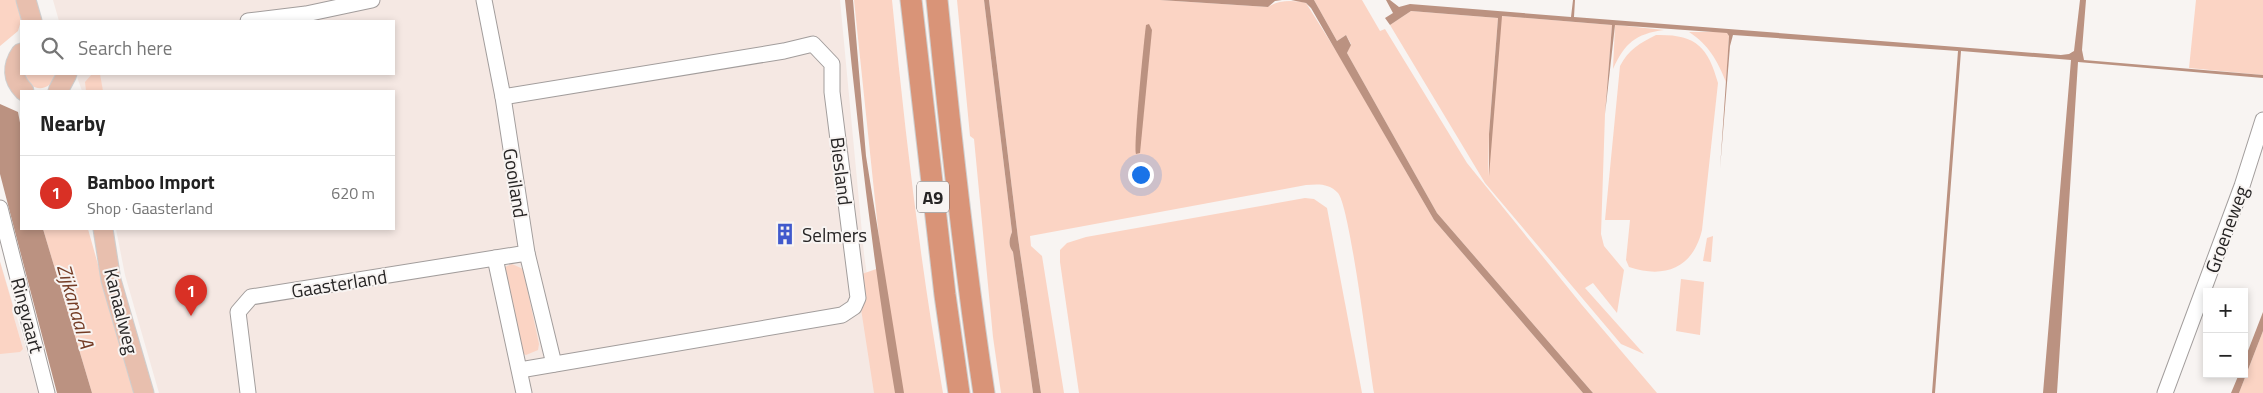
<!DOCTYPE html>
<html lang="en">
<head>
<meta charset="utf-8">
<style>
  :root { --surface:#fff; --page:#f6f6f6; --text:#222; --muted:#767676; --line:#e0e0e0; --accent:#d93025 }
  body { margin:0; font-family:"Titillium Web",sans-serif; background:var(--page); color:var(--text) }
  .controls { position:absolute; right:15px; bottom:15px; display:grid; overflow:hidden; border-radius:0px; box-shadow:0 2px 8px #0003 }
  .controls button { width:45px; height:45px; display:grid; place-items:center; padding:0; border:0; border-bottom:1px solid var(--line); background:var(--surface); color:var(--text); font:25px sans-serif }
  .you { position:absolute; left:1140px; top:174px; width:18px; height:18px; margin:-12px; border:4px solid #fff; border-radius:50%; background:#1a73e8; box-shadow:0 0 0 8px #1a73e833 }
  .badge { display:grid; place-items:center; width:32px; height:32px; border-radius:50%; background:var(--accent); color:#fff; font-size:16px; font-weight:700 }
  .pin { position:absolute; translate:-50% -41px; filter:drop-shadow(0 1px 2px #0008) }
  .pin::after { content:''; position:absolute; top:26px; width:18px; height:15px; background:inherit; clip-path:polygon(0 0,100% 0,50% 100%) }
  .list { margin:0; padding:0; list-style:none }
  h2 { display:flex; justify-content:space-between; align-items:center; height:65px; margin:0; padding:0 20px; font-size:21px }
  h2 small { font-size:16px; font-weight:400; color:var(--muted) }
  .list li { display:grid; grid-template-columns:32px 1fr auto; gap:15px; align-items:center; box-sizing:border-box; height:75px; padding:0 20px; border-top:1px solid var(--line) }
  .list b { display:block; font-size:19px; white-space:nowrap }
  .list p { margin:0; font-size:16px; white-space:nowrap; color:var(--muted) }
  .list em { font-size:16px; font-style:normal; color:var(--muted) }
  .icon { flex:none; width:28px; height:28px; fill:none; stroke:currentColor; stroke-width:2; stroke-linecap:round; stroke-linejoin:round }
  .map { position:relative; flex:none; width:2263px; height:393px; overflow:hidden }
  .search { position:absolute; background:var(--surface); box-shadow:0 2px 8px #0003; left:20px; top:20px; width:375px; height:55px; display:flex; align-items:center; gap:12px; box-sizing:border-box; padding:0 18px; border-radius:0px; color:var(--muted); font-size:19px }
  .panel { position:absolute; background:var(--surface); box-shadow:0 2px 8px #0003; left:20px; top:90px; width:375px; height:140px; border-radius:0px }
  .map>svg:first-child { display:block }
  .built { fill:#f5e8e3 }
  .green { fill:#fbd4c4 }
  .water { fill:#bb9281 }
  .lines { fill:none; stroke-linecap:round; stroke-linejoin:round }
  .minor-casing { stroke:#a29d9c; stroke-width:17 }
  .major-casing { stroke:#cfcfcf; stroke-width:21 }
  .highway-casing { stroke:#cfcfcf; stroke-width:23 }
  .minor { stroke:#fff; stroke-width:15 }
  .major { stroke:#e8bfae; stroke-width:19 }
  .highway { stroke:#d99478; stroke-width:21 }
  .labels { text-anchor:middle; dominant-baseline:central; stroke-width:4; stroke-linejoin:round; paint-order:stroke }
  .shield { fill:#f8f4f2; stroke:#666362; stroke-width:1 }
  .shield-label { font-size:18px; font-weight:bold; fill:#272525 }
  .street-label { font-size:19px; fill:#272525; stroke:#f8f4f2 }
  .poi-label { font-size:19px; fill:#272525; stroke:#f8f4f2; text-anchor:start }
  .water-label { font-size:20px; font-style:italic; fill:#743c25; stroke:#f8f4f2 }
</style>
</head>
<body>
<div class="map">
<svg width="2263" height="393" viewBox="0 0 2263 393">
  <rect width="100%" height="100%" fill="#f8f4f2"/>
  <!-- built -->
  <g class="built">
    <path d="M53 0H840L864 254 884 393H159L125 275 116 229H394V91H82L76 74H394V21H59Z"/>
    <path d="M0 261 27 351 38 393H0Z"/>
  </g>
  <!-- green -->
  <g class="green">
    <path d="M0 0H17L24 21H21L18 31 0 46Z"/>
    <path d="M854 0H892C905 132 920 263 943 393H874L859 296V275L882 267Z"/>
    <path d="M957 0H984L1012 232C1009 240 1008 245 1013 252L1033 393H1001L993 337 974 139 970 136Z"/>
    <path d="M989 0H1160L1268 7C1279 0 1293 0 1306 3L1340 57 1434 220 1583 393H1374C1369 363 1350 207 1338 193 1329 183 1318 184 1306 185L1030 236 1031 246 1042 256 1064 393H1041L1018 238Z"/>
    <path d="M1314 0H1362L1380 31 1385 29 1467 163 1582 305 1657 393H1593L1437 213 1347 53 1351 44 1346 35 1337 41Z"/>
    <path d="M2196 0H2263V75L2189 68Z"/>
    <path d="M1411 11 1498 18 1489 134 1488 176 1501 16 1612 25 1605 114 1601 234 1604 246 1624 270 1617 313 1593 283 1585 288 1644 354 1621 344 1485 183 1390 25Z"/>
    <path d="M1615 25H1617L1664 30C1635 34 1625 43 1613 69Z"/>
    <path d="M1689 32H1727L1729 36 1726 82C1717 60 1709 45 1689 32Z"/>
    <path d="M1656 35C1695 34 1708 46 1718 83L1702 230C1693 268 1665 279 1629 267L1626 260 1630 220H1605L1620 66C1628 50 1640 43 1656 35Z"/>
    <path d="M22 74H58C48 93 32 93 22 74Z"/>
    <path d="M92 74H100L103 91H86L85 82Z"/>
    <path d="M1305 198 1314 199 1327 208 1362 393H1079L1060 262V250L1067 243 1086 237Z"/>
    <path d="M43 229H88L134 393H92Z"/>
    <path d="M1713 236 1711 262 1703 261 1707 238Z"/>
    <path d="M0 262 14 310 12 311 23 349 20 352 0 354Z"/>
    <path d="M512 264 523 269 539 344 538 350 526 355 521 353 503 271 505 267Z"/>
    <path d="M1681 279 1704 282 1700 335 1676 331Z"/>
    <path d="M2263 331V393H2239Z"/>
  </g>
  <!-- water -->
  <g class="water">
    <path d="M845 0H853L866 156 904 393H895C873 263 858 131 845 0Z"/>
    <path d="M984 0H989L1018 238 1041 393H1033L1013 252C1008 245 1009 240 1012 232Z"/>
    <path d="M1160 0H1282L1275 1 1268 7Z"/>
    <path d="M1291 0H1314L1337 41 1346 35 1351 45 1347 53 1437 213 1593 393H1583L1434 220 1311 8 1306 3Z"/>
    <path d="M1386 0H1390L1399 7 1410 4 1571 17 1573 0H1575L1574 17 2061 55 2069 54 2074 51 2080 0H2086L2082 50 2084 60 2263 75V78L2078 62 2057 393H2043L2071 60 1961 51 1935 393H1932L1958 51 1733 35 1730 46 1720 169 1729 36 1727 33 1615 25 1605 114 1612 25 1502 16 1489 176V134L1498 18 1411 11 1390 25 1385 18 1393 13Z"/>
    <path d="M1149 24 1152 30 1140 153 1136 154C1133 148 1144 40 1146 25Z"/>
    <path d="M0 104 18 112 21 128V229H43L92 393H57L0 174Z"/>
    <path d="M2263 312V331L2239 393H2231L2239 374H2244V361Z"/>
  </g>
  <g class="lines">
    <!-- minor casing -->
    <g class="minor-casing">
      <g id="minor">
        <path d="M484 0 503 97 527 253 554 364"/>
        <path d="M248 21 306 14 372 0"/>
        <path d="M503 97 784 51 813 44 832 64V92L858 298 854 307 842 315 520 370"/>
        <path d="M0 208 47 393"/>
        <path d="M495 258 524 393"/>
        <path d="M248 393 238 312 251 297 527 253"/>
        <path d="M2165 393 2242 186 2263 120"/>
      </g>
    </g>
    <!-- major casing -->
    <g class="major-casing">
      <g id="major">
        <path d="M26 0 32 21"/>
        <path d="M21 53C12 66 12 79 24 91"/>
        <path d="M58 91 67 74"/>
        <path d="M103 229 111 280 144 393"/>
      </g>
    </g>
    <!-- highway casing -->
    <g class="highway-casing">
      <g id="highway">
        <path d="M911 0 945 295 959 393"/>
        <path d="M937 0C950 131 964 262 984 393"/>
      </g>
    </g>
    <!-- minor -->
    <use href="#minor" class="minor"/>
    <!-- major -->
    <use href="#major" class="major"/>
    <!-- highway -->
    <use href="#highway" class="highway"/>
  </g>
  <!-- icons -->
  <defs>
    <g id="building-bare" transform="scale(1.725)"><path d="M-4-6H4V6H1V3H-1V6H-4ZM-2.5-4.3h1.7v1.8h-1.7ZM.8-4.3h1.7v1.8H.8ZM-2.5-1h1.7V.8h-1.7ZM.8-1h1.7V.8H.8Z" fill="#4059cc" stroke="#f8f4f2" stroke-width="2.5" paint-order="stroke"/></g>
  </defs>
  <g fill-rule="evenodd">
    <use href="#building-bare" x="785" y="234"/>
  </g>
  <g class="labels">
    <!-- shield labels -->
    <rect class="shield" x="917" y="181.5" width="32" height="31" rx="4"/>
    <g class="shield-label">
      <text x="933" y="197">A9</text>
    </g>
    <!-- street labels -->
    <g class="street-label">
      <text transform="translate(842 171) rotate(83)">Biesland</text>
      <text transform="translate(516 183) rotate(81)">Gooiland</text>
      <text transform="translate(2226 229) rotate(-70)">Groeneweg</text>
      <text transform="translate(339 283) rotate(-9)">Gaasterland</text>
      <text transform="translate(122 311) rotate(76)">Kanaalweg</text>
      <text transform="translate(28 315) rotate(75)">Ringvaart</text>
    </g>
    <!-- poi labels -->
    <g class="poi-label">
      <text x="802" y="234">Selmers</text>
    </g>
    <!-- water labels -->
    <g class="water-label">
      <text transform="translate(76 306) rotate(74)">Zijkanaal A</text>
    </g>
  </g>
</svg>
<div class="controls">
<button>+</button>
<button>−</button>
</div>
<div class="you"></div>
<div class="pin badge" style="left:191px;top:316px">1</div>
<div class="search"><svg class="icon" aria-label="search" viewBox="0 0 24 24"><circle cx="10" cy="10" r="6"/><path d="M15 15l6 6"/></svg>Search here</div>
<section class="panel">
<h2>Nearby<small></small></h2>
<ul class="list">
<li><span class="badge">1</span><div><b>Bamboo Import</b><p>Shop · Gaasterland</p></div><em>620 m</em></li>
</ul>
</section>
</div>
</body>
</html>
